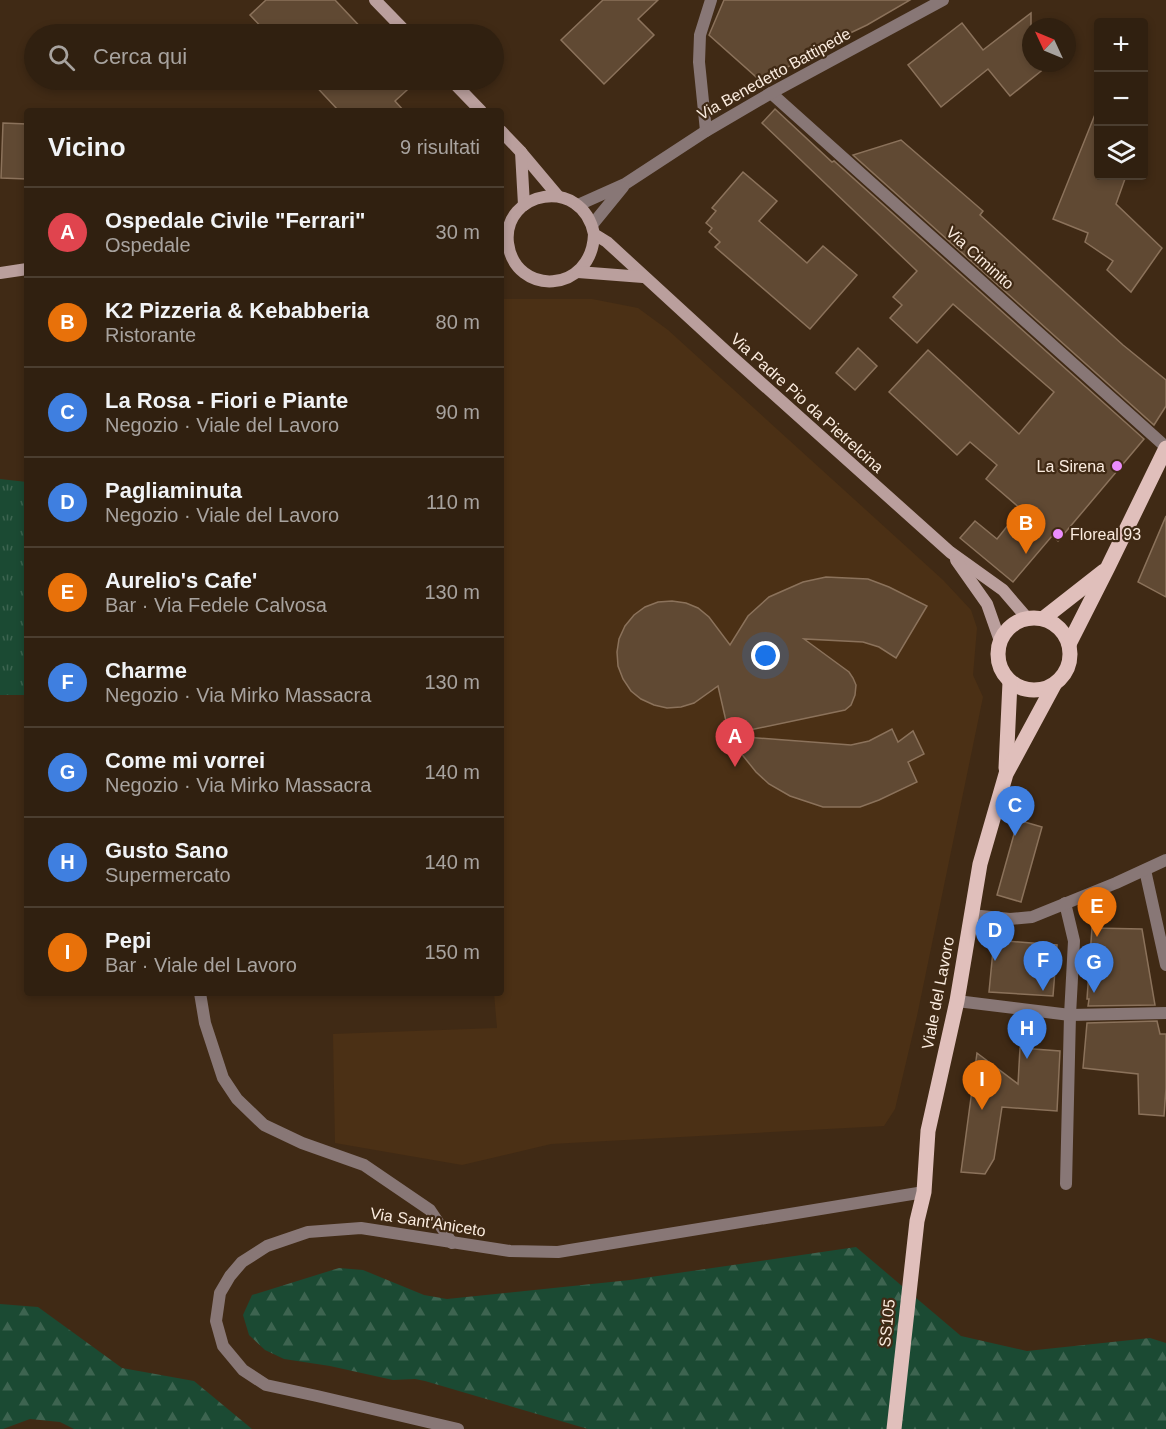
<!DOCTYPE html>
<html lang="it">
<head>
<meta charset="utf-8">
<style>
  :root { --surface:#302010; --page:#382819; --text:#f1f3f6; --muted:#a8a39f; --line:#4b3e30; --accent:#eb8dfc }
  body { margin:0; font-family:Arial,sans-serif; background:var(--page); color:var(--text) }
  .controls { position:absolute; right:18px; top:18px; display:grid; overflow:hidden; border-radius:6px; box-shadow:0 3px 9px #0003 }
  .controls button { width:54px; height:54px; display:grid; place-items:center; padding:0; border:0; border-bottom:2px solid var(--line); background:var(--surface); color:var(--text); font:30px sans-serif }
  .compass { position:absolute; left:1022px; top:18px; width:54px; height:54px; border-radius:50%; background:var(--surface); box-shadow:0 3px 9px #0003; rotate:314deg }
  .you { position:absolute; left:766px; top:656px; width:21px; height:21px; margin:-15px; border:4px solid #fff; border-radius:50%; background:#1a73e8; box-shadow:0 0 0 9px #1a73e833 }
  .badge { display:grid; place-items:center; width:39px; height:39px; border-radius:50%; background:var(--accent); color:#fff; font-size:20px; font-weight:700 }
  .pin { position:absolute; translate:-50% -50px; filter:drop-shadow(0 2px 3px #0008) }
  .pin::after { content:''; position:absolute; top:32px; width:21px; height:18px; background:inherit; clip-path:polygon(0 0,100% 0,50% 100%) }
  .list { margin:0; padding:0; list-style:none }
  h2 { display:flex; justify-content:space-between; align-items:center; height:78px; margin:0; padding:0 24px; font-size:26px }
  h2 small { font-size:20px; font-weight:400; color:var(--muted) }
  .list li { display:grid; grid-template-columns:39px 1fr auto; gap:18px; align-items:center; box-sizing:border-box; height:90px; padding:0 24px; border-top:2px solid var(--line) }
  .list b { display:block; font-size:22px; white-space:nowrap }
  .list p { margin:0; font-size:20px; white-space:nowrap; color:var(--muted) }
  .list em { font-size:20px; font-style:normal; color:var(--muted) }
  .icon { flex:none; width:33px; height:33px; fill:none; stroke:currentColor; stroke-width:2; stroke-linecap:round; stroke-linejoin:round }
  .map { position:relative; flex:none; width:1166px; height:1429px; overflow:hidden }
  .search { position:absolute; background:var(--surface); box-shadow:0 3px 9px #0003; left:24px; top:24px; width:480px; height:66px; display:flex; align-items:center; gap:15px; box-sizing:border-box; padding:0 21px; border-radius:33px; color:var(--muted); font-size:22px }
  .panel { position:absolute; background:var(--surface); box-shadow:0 3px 9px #0003; left:24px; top:108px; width:480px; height:888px; border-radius:6px }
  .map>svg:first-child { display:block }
  .built { fill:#4b3015 }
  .grass { fill:url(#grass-tufts) }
  .forest { fill:url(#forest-firs) }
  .building { fill:#604933; stroke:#8b725b; stroke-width:1.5 }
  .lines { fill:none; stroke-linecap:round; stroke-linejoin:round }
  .street { stroke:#887776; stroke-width:12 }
  .secondary { stroke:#ba9f9d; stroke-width:12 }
  .primary { stroke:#e0bfbb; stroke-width:15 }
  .poi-dot { fill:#eb8dfc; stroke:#402a15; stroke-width:2 }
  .labels { text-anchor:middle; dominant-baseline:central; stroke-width:4.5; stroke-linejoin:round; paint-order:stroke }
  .street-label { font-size:16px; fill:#fbecdf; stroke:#402a15 }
  .poi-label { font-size:16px; fill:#fbecdf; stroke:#402a15; text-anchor:end }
</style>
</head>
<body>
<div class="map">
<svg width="1166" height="1429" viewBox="0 0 1166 1429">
  <defs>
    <pattern id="grass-tufts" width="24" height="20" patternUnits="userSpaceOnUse" patternTransform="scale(1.5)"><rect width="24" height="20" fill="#1b4a33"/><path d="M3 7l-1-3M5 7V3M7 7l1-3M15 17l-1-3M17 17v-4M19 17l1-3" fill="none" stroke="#3d6450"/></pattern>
    <pattern id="forest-firs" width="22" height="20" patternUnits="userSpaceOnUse" patternTransform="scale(1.5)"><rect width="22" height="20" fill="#1b4a33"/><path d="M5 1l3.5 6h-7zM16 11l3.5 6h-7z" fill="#3d6450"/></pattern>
  </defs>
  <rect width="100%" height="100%" fill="#402a15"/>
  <!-- built -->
  <path class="built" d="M501 299H592L638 308 668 330 943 580 971 610 977 628 973 675 983 697 917 1016 895 1109 884 1126 551 1144 462 1165 335 1143 333 1034 497 1028 494 993H501Z"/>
  <!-- grass -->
  <path class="grass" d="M0 479 27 482V695H0Z"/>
  <!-- forest -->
  <g class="forest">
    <path d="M856 1247 961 1336 1027 1351 1150 1338 1166 1343V1429H588L425 1381 415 1379 393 1380 330 1366 284 1359 265 1350 249 1335 243 1315 252 1295 339 1268 363 1270 424 1295 447 1299 630 1280Z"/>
    <path d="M0 1304 38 1307 122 1368 194 1381 252 1429H74L60 1422 30 1419 3 1429H0Z"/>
  </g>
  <!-- building -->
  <g class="building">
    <path d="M266 0H335L367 34H268L250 15Z"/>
    <path d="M603 0H658L638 19 654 35 604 84 561 40Z"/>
    <path d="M724 0H910L867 25 844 36 842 32 763 83 709 35Z"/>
    <path d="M1031 13V63H1051L1010 96 988 69 941 107 908 65 962 23 983 50Z"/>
    <path d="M310 80H418L395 101 404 111H339Z"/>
    <path d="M1098 107V176H1126L1116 204 1162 248 1131 292 1107 270 1113 261 1085 242 1088 233 1053 219Z"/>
    <path d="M775 109 832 162 834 161 1144 439 1058 541 1052 536 1013 582 960 538 975 521 997 539 1021 509 986 479 997 465 970 442 957 455 889 392 928 350 1019 434 1054 392 953 304 917 343 890 318 902 305 893 297 917 271 762 123Z"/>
    <path d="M3 123 27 124V179L1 178Z"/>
    <path d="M901 140 983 211 980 215 1012 244 1123 345 1166 380V406L1154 425 853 155Z"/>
    <path d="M743 172 777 201 759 221 807 263 823 246 857 275 810 329 715 247 720 242 709 232 712 228 706 223 716 211 712 208Z"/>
    <path d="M858 348 877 366 855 390 836 373Z"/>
    <path d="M1166 516V597L1138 582Z"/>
    <path d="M826 577 868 579 889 587 927 606 896 658 879 647 863 642 804 639 849 672 853 678 856 685 855 695 851 705 845 710 731 734 726 721 718 686 694 703 681 707 667 708 654 705 641 699 631 691 623 679 618 666 617 652 619 639 625 626 634 615 645 607 658 602 672 601 686 603 698 608 709 617 730 645 748 616 769 597 803 582Z"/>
    <path d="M892 729 898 742 913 731 924 754 908 762 917 782 879 800 860 807H823L790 796 769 784 756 772 740 752 732 736 851 745 869 741Z"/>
    <path d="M1018 820 1042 827 1021 902 997 895Z"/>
    <path d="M1092 928 1142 929 1155 1005 1088 1006 1089 999H1087Z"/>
    <path d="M994 940 1057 945 1053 996 989 992Z"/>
    <path d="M1157 1021 1160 1034H1166V1088L1164 1116 1139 1114 1138 1074 1083 1068 1087 1023Z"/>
    <path d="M1020 1048 1060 1051 1057 1111 1002 1107 994 1159 985 1174 961 1172 977 1053 1018 1084Z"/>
  </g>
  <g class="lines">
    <!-- street -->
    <g class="street">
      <path d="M771 93 1166 447"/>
      <path d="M706 131 699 62 700 35 711 0"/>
      <path d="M578 205 625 184 706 131 771 93 943 0"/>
      <path d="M592 225 623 187"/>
      <path d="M1145 870 1166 965"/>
      <path d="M1065 903 1074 941 1070 1015 1066 1184"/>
      <path d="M971 915 1010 919 1032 917 1116 883 1166 860"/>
      <path d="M200 993 205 1023 223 1078 237 1099 264 1125 302 1143 364 1165 430 1210 452 1243"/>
      <path d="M957 1001 1070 1015 1166 1013"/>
      <path d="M458 1429 317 1396 266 1385 243 1370 223 1346 216 1321 220 1293 230 1276 242 1262 267 1246 308 1232 361 1228 510 1251 558 1252 924 1192"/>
    </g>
    <!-- secondary -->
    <g class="secondary">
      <path d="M375 0 408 34"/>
      <path d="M451 80 481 111"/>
      <path d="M501 131 521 152 558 196"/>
      <path d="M521 152 524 205"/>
      <path d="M594 234C592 294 515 297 508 243 502 191 582 175 594 234L607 242 729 354 950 552 1003 590 1027 618"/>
      <path d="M578 272 643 277"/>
      <path d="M0 273 27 269"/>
      <path d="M956 560 987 604 1000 641"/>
    </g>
    <!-- primary -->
    <g class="primary">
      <circle cx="1034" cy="654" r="36"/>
      <path d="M1044 618 1104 571"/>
      <path d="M1069 644 1108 567 1166 448"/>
      <path d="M1006 768 1010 682"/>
      <path d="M894 1429 917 1221 924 1192 928 1131 957 1001 980 864 1006 774 1054 685"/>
    </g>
  </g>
  <!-- markers -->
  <g class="poi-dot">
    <circle cx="1117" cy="466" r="6"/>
    <circle cx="1058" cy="534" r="6"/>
  </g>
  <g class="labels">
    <!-- street labels -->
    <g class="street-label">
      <text transform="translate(774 74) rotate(-29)">Via Benedetto Battipede</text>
      <text transform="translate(980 258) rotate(42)">Via Ciminito</text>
      <text transform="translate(807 403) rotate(42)">Via Padre Pio da Pietrelcina</text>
      <text transform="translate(938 993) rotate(-79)">Viale del Lavoro</text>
      <text transform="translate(428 1222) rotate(9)">Via Sant'Aniceto</text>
      <text transform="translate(887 1323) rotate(-84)">SS105</text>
    </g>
    <!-- poi labels -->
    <g class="poi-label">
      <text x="1105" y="466">La Sirena</text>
      <text x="1070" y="534" text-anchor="start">Floreal 93</text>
    </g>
  </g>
</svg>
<div class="controls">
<button>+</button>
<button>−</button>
<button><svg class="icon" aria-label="layers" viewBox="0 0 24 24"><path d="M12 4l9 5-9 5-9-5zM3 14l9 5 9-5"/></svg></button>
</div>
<svg class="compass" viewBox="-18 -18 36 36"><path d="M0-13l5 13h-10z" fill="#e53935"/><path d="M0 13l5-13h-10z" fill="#a8a39f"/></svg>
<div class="you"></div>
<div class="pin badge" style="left:735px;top:767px;background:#e0444e">A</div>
<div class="pin badge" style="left:1026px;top:554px;background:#e8710a">B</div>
<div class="pin badge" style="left:1015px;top:836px;background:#3f7fe0">C</div>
<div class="pin badge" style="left:995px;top:961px;background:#3f7fe0">D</div>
<div class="pin badge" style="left:1097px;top:937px;background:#e8710a">E</div>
<div class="pin badge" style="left:1043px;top:991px;background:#3f7fe0">F</div>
<div class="pin badge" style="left:1094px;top:993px;background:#3f7fe0">G</div>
<div class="pin badge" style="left:1027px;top:1059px;background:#3f7fe0">H</div>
<div class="pin badge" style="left:982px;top:1110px;background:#e8710a">I</div>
<div class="search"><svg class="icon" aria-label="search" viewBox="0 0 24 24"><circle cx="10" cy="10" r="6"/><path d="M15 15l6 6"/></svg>Cerca qui</div>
<section class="panel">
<h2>Vicino<small>9 risultati</small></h2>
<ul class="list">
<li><span class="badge" style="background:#e0444e">A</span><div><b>Ospedale Civile &quot;Ferrari&quot;</b><p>Ospedale</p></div><em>30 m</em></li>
<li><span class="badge" style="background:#e8710a">B</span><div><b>K2 Pizzeria &amp; Kebabberia</b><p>Ristorante</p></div><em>80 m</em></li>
<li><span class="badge" style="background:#3f7fe0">C</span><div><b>La Rosa - Fiori e Piante</b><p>Negozio · Viale del Lavoro</p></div><em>90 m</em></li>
<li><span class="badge" style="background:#3f7fe0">D</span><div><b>Pagliaminuta</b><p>Negozio · Viale del Lavoro</p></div><em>110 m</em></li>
<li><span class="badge" style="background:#e8710a">E</span><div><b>Aurelio's Cafe'</b><p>Bar · Via Fedele Calvosa</p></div><em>130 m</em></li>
<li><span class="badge" style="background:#3f7fe0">F</span><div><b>Charme</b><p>Negozio · Via Mirko Massacra</p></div><em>130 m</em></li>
<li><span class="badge" style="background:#3f7fe0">G</span><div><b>Come mi vorrei</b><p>Negozio · Via Mirko Massacra</p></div><em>140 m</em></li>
<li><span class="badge" style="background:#3f7fe0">H</span><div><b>Gusto Sano</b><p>Supermercato</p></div><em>140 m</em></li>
<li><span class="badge" style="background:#e8710a">I</span><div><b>Pepi</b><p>Bar · Viale del Lavoro</p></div><em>150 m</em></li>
</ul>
</section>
</div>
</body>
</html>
